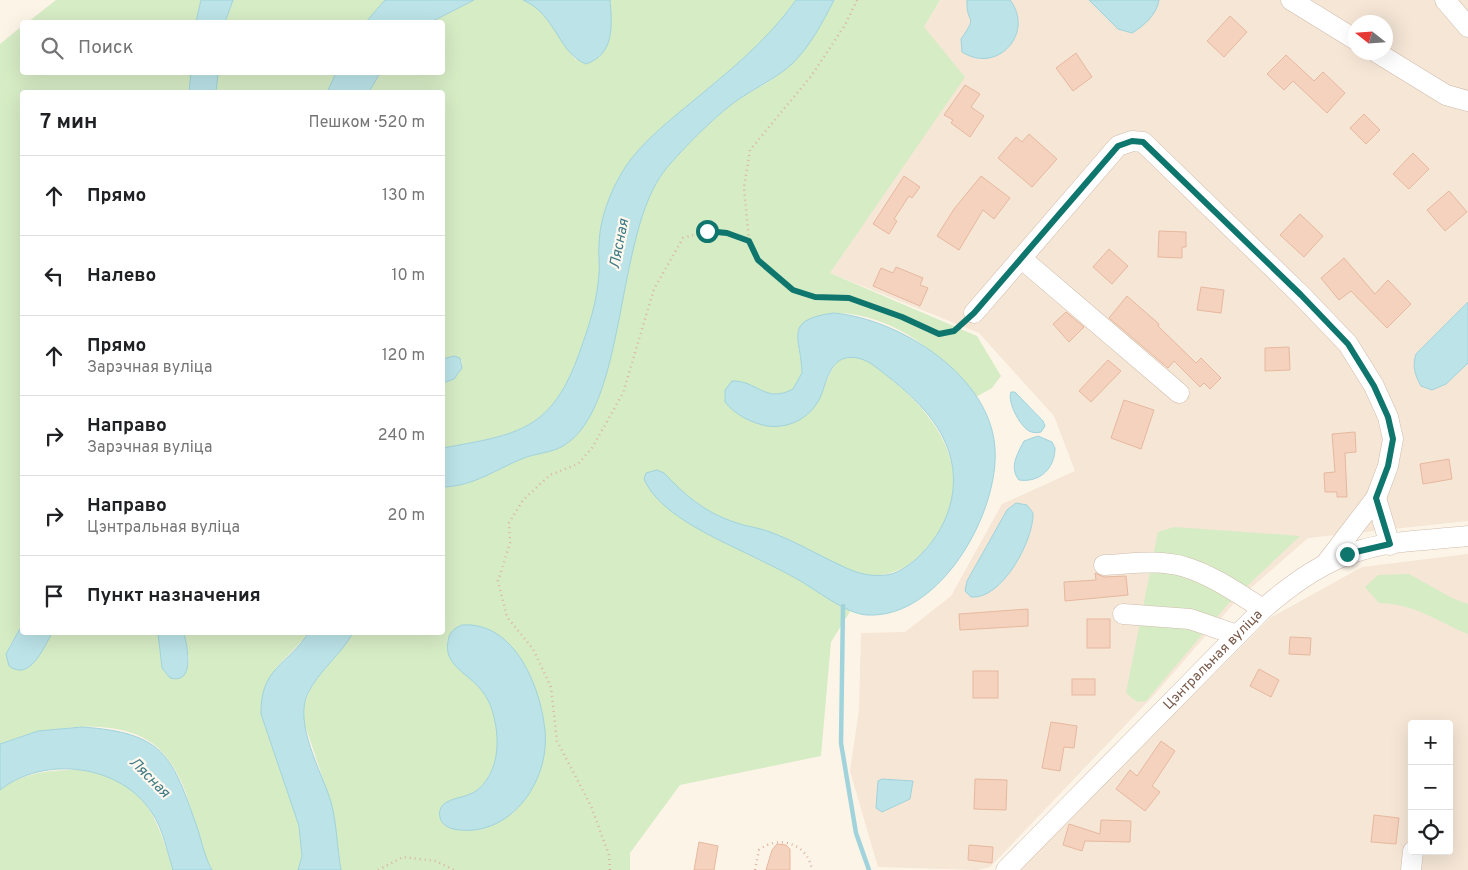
<!DOCTYPE html>
<html lang="ru">
<head>
<meta charset="utf-8">
<style>
  :root { --surface:#fff; --page:#f2f2f2; --text:#202124; --muted:#757577; --line:#e0e0e0 }
  body { margin:0; font-family:Overpass,sans-serif; background:var(--page); color:var(--text) }
  .controls { position:absolute; right:15px; bottom:15px; display:grid; overflow:hidden; border-radius:5px; box-shadow:0 5px 20px #0002 }
  .controls button { width:45px; height:45px; display:grid; place-items:center; padding:0; border:0; border-bottom:1px solid var(--line); background:var(--surface); color:var(--text); font:25px sans-serif }
  .compass { position:absolute; left:1348px; top:15px; width:45px; height:45px; border-radius:50%; background:var(--surface); box-shadow:0 5px 20px #0002; rotate:287deg }
  .stop { position:absolute; width:15px; height:15px; margin:-11px; border:4px solid #0f766e; border-radius:50%; background:#fff }
  .stop.end { background:#0f766e; border-color:#fff; box-shadow:0 1px 5px #0008 }
  .list { margin:0; padding:0; list-style:none }
  h2 { display:flex; justify-content:space-between; align-items:center; height:65px; margin:0; padding:0 20px; font-size:21px }
  h2 small { font-size:16px; font-weight:400; color:var(--muted) }
  .list li { display:grid; grid-template-columns:32px 1fr auto; gap:15px; align-items:center; box-sizing:border-box; height:80px; padding:0 20px; border-top:1px solid var(--line) }
  .list b { display:block; font-size:19px; white-space:nowrap }
  .list p { margin:0; font-size:16px; white-space:nowrap; color:var(--muted) }
  .list em { font-size:16px; font-style:normal; color:var(--muted) }
  .icon { flex:none; width:28px; height:28px; fill:none; stroke:currentColor; stroke-width:2; stroke-linecap:round; stroke-linejoin:round }
  .map { position:relative; flex:none; width:1468px; height:870px; overflow:hidden }
  .search { position:absolute; background:var(--surface); box-shadow:0 5px 20px #0002; left:20px; top:20px; width:425px; height:55px; display:flex; align-items:center; gap:12px; box-sizing:border-box; padding:0 18px; border-radius:5px; color:var(--muted); font-size:19px }
  .panel { position:absolute; background:var(--surface); box-shadow:0 5px 20px #0002; left:20px; top:90px; width:425px; height:545px; border-radius:5px }
  .map>svg:first-child { display:block }
  .residential { fill:#f5e6d6; fill-rule:evenodd }
  .green { fill:#d6ecc5; fill-rule:evenodd }
  .water { fill:#bbe3e8; stroke:#a0d3db }
  .lines { fill:none; stroke-linecap:round; stroke-linejoin:round }
  .stream { stroke:#a0d3db; stroke-width:4.5 }
  .building { fill:#f4d2be; stroke:#e7b89e }
  .minor-casing { stroke:#d0bcac; stroke-width:21 }
  .path { stroke:#dab5a0; stroke-width:2.5; stroke-dasharray:1 4; stroke-linecap:butt }
  .minor { stroke:#fff; stroke-width:20 }
  .route { stroke:#0f766e; stroke-width:6 }
  .labels { text-anchor:middle; dominant-baseline:central; stroke-width:4.5; stroke-linejoin:round; paint-order:stroke }
  .street-label { font-size:14px; fill:#795a4a; stroke:#fff8ef }
  .water-label { font-size:15px; font-style:italic; fill:#3f7b86; stroke:#fff8ef }
</style>
</head>
<body>
<div class="map">
<svg width="1468" height="870" viewBox="0 0 1468 870">
  <rect width="100%" height="100%" fill="#fdf4e8"/>
  <!-- residential -->
  <g class="residential">
    <path d="M940 0H1468V521L1308 538 1235 602 1155 694 990 867 978 870 878 867 850 771 859 710 861 633 905 632 951 596 1002 504 1075 471 1054 416 979 333 830 273 859 230 924 27ZM1356 22H1386V52H1356Z"/>
    <path d="M1468 554V870H1018L1270 618 1362 567ZM1412 724H1449V851H1412Z"/>
  </g>
  <!-- green -->
  <g class="green">
    <path d="M56 0H201L196 22H28Z"/>
    <path d="M233 0H385L366 22H225Z"/>
    <path d="M474 0C489 0 509 0 524 0 550 7 560 43 576 60L611 34 610 0H796C765 44 723 76 682 110 662 127 641 144 626 166 611 189 600 217 599 244 598 254 600 264 599 274 597 302 589 326 580 351 552 431 519 434 443 448V383C453 380 468 370 460 358L443 359 442 92H369L380 73 442 72V22H431Z"/>
    <path d="M834 0H940L924 27 965 77 830 273 977 336 1001 376 992 388 976 397C945 355 891 313 836 313 826 313 813 320 803 323 792 340 802 354 802 373L793 389C769 402 761 387 739 381V415C767 430 801 431 818 401 829 383 832 345 864 358 876 364 889 377 899 386 953 433 978 494 923 552 908 567 892 577 870 575 839 572 809 548 781 536 765 530 749 528 734 522 704 512 685 495 664 473L656 496C690 529 735 547 777 568 802 581 826 596 851 610L831 642 821 756 680 785 630 853V870H341L331 803 303 719C303 682 336 662 353 633L442 632 443 487C475 486 496 469 524 458 541 452 558 452 572 439 591 422 600 396 606 372 623 312 627 219 665 170 681 149 720 112 742 97 754 89 770 83 780 73 802 52 821 26 834 0ZM448 637 529 673C549 724 553 771 512 814L442 805C453 798 467 798 477 790 505 766 503 720 483 691 468 670 443 668 448 637Z"/>
    <path d="M22 26V72L191 73 189 92H22V625L9 647 41 652 52 633H158L162 668 170 678 188 666 189 658 184 633H309L276 668 261 714 299 826 302 856 298 870H212C196 843 194 808 180 779 175 769 169 759 161 751 126 713 42 727 0 744V44Z"/>
    <path d="M218 73H336L327 92H216Z"/>
    <path d="M1174 527 1300 536 1228 604 1146 701 1137 702 1126 693 1158 532Z"/>
    <path d="M1409 574 1452 598 1468 604V634C1436 621 1416 604 1379 603L1365 587 1378 575Z"/>
    <path d="M79 770C143 778 156 814 173 870H0V790C23 772 50 770 79 770Z"/>
  </g>
  <!-- water -->
  <g class="water">
    <path d="M201 0H233L225 22H196Z"/>
    <path d="M385 0H474L431 22H366Z"/>
    <path d="M523 0H610C612 25 615 54 586 64 558 53 556 14 523 0Z"/>
    <path d="M796 0H834C823 22 810 46 793 63 778 77 759 86 742 97 720 111 682 149 665 170 614 235 628 408 563 446 551 453 537 453 524 458 496 469 475 486 443 487V448C519 434 552 431 580 351 589 326 597 302 599 274 600 264 598 254 599 244 600 217 611 189 626 166 641 144 662 127 682 110 723 76 765 44 796 0Z"/>
    <path d="M967 0H1010C1035 32 998 75 962 52L961 39C979 13 966 26 967 0Z"/>
    <path d="M1089 0H1159C1157 14 1144 26 1132 33L1118 29Z"/>
    <path d="M191 73H218L216 92H189Z"/>
    <path d="M336 73V72L380 73 369 92H327Z"/>
    <path d="M1468 302V363L1446 384 1432 390 1421 386C1415 375 1412 367 1416 354Z"/>
    <path d="M834 313C900 319 991 376 995 449 999 513 940 619 867 615 846 614 815 589 797 579 785 572 772 566 760 560 725 542 660 517 644 479L646 473 657 470 664 473C685 495 704 512 734 522 746 527 758 527 770 532 795 541 818 555 842 566 856 573 870 577 886 575 897 574 906 567 915 560 948 531 964 486 946 444 933 412 900 385 873 365 859 355 840 353 831 370 826 378 824 389 820 398 810 418 789 429 767 426 752 423 735 415 725 402V390L732 381C757 380 765 404 793 389L802 373C801 337 782 320 834 313Z"/>
    <path d="M454 356 460 358 462 368 454 379 443 383V359Z"/>
    <path d="M1011 392H1015L1043 421 1045 426 1041 432C1037 433 1033 433 1029 431 1019 425 1007 401 1011 392Z"/>
    <path d="M1038 436 1052 442 1055 448C1055 468 1040 483 1019 480 1009 468 1017 454 1024 441Z"/>
    <path d="M1016 503 1027 505 1033 513C1034 540 1002 600 971 597L965 591 967 581 1007 510Z"/>
    <path d="M22 625V632L52 633C44 647 30 682 9 666L6 654Z"/>
    <path d="M462 625C515 621 541 688 545 731 550 782 509 840 453 829 447 827 441 824 440 817 438 811 442 804 447 802 456 797 467 797 476 791 497 775 500 746 495 722 493 710 489 700 482 691 470 674 443 666 448 641 449 632 455 628 462 625Z"/>
    <path d="M309 632 353 633C341 654 319 671 308 693 293 723 322 772 331 802 337 824 337 848 341 870H298L302 856 299 826 261 714C260 668 287 666 309 632Z"/>
    <path d="M158 633H184C187 646 196 685 170 678L162 668Z"/>
    <path d="M82 727C166 733 172 756 198 830 202 843 205 858 212 870H173C167 851 163 829 152 813 121 764 44 755 0 790V744L38 731Z"/>
    <path d="M882 779 913 781 910 799 882 812 876 808 878 781Z"/>
  </g>
  <g class="lines">
    <!-- stream -->
    <path class="stream" d="M843 606 841 743 856 833 869 870"/>
  </g>
  <!-- building -->
  <g class="building">
    <path d="M1230 16 1247 32 1224 57 1207 41Z"/>
    <path d="M1076 53 1092 77 1073 91 1056 68Z"/>
    <path d="M1286 55 1314 81 1323 72 1345 93 1327 113 1293 81 1284 90 1267 74Z"/>
    <path d="M965 85 980 94 971 107 984 116 970 137 951 123 953 120 944 115Z"/>
    <path d="M1364 114 1380 130 1366 144 1350 128Z"/>
    <path d="M1029 134 1057 159 1032 187 998 158 1016 137 1022 142Z"/>
    <path d="M1413 153 1429 169 1409 189 1393 174Z"/>
    <path d="M904 176 920 187 912 198 909 196 894 219 897 221 889 234 873 224Z"/>
    <path d="M981 176 1010 198 994 219 983 210 959 250 937 236 954 209Z"/>
    <path d="M1449 191 1467 212 1445 231 1427 210Z"/>
    <path d="M1300 214 1323 236 1304 257 1280 235Z"/>
    <path d="M1159 231 1186 232V247H1182V258L1158 257Z"/>
    <path d="M1109 249 1128 266 1112 284 1093 267Z"/>
    <path d="M1344 258 1375 294 1388 280 1411 304 1387 328 1351 291 1339 300 1321 278Z"/>
    <path d="M896 267 923 278 920 285 928 288 920 306 873 286 881 268 893 273Z"/>
    <path d="M1201 287 1224 290 1221 313 1197 310Z"/>
    <path d="M1127 296 1159 324 1158 326 1196 363 1201 358 1221 378 1210 389 1204 383 1200 387 1174 361 1168 368 1109 318Z"/>
    <path d="M1066 312 1084 327 1069 342 1053 324Z"/>
    <path d="M1289 347 1290 370 1265 371V348Z"/>
    <path d="M1108 360 1121 371 1091 402 1079 391Z"/>
    <path d="M1124 400 1154 410 1141 449 1111 438Z"/>
    <path d="M1355 432 1356 452 1345 453 1347 497H1337V492H1325L1324 473 1335 472 1332 434Z"/>
    <path d="M1449 459 1452 479 1423 484 1420 464Z"/>
    <path d="M1095 573 1104 577 1126 576 1128 595 1065 601 1064 582 1096 580Z"/>
    <path d="M1028 609V626L960 630 959 614Z"/>
    <rect x="1087" y="619" width="23" height="29"/>
    <path d="M1290 637 1311 638 1310 655 1289 654Z"/>
    <path d="M1259 669 1279 680 1271 697 1250 686Z"/>
    <rect x="973" y="671" width="25" height="27"/>
    <rect x="1072" y="679" width="23" height="16"/>
    <path d="M1051 722 1077 726 1074 748 1064 747 1060 771 1042 768Z"/>
    <path d="M1161 741 1175 751 1152 786 1160 792 1145 811 1116 789 1130 770 1137 776Z"/>
    <path d="M975 779 1007 780 1006 810 974 809Z"/>
    <path d="M1374 815 1399 818 1396 844 1371 842Z"/>
    <path d="M1101 820 1131 821 1130 842 1085 841 1082 851 1063 845 1069 824 1100 834Z"/>
    <path d="M699 842 718 846 714 870H694Z"/>
    <path d="M777 844 786 845 790 849V870H766L772 850Z"/>
    <path d="M969 845 993 847 992 863 968 860Z"/>
  </g>
  <g class="lines">
    <!-- minor casing -->
    <g class="minor-casing">
      <g id="minor">
        <path d="M1291 0 1356 40"/>
        <path d="M1445 0 1468 27"/>
        <path d="M1376 52 1446 95 1468 101"/>
        <path d="M1021 258 1179 393"/>
        <path d="M974 313 1118 146 1132 141 1143 142 1301 295 1348 344 1374 386 1388 417 1393 439 1388 466 1376 498 1390 545"/>
        <path d="M1327 562 1376 498"/>
        <path d="M1104 565C1130 564 1159 559 1185 567 1212 575 1239 594 1263 609"/>
        <path d="M1123 614 1190 619 1237 635"/>
        <path id="s1" d="M1006 870 1263 609C1293 583 1326 559 1365 549 1397 540 1434 540 1468 536"/>
        <path d="M1411 870 1413 851"/>
      </g>
    </g>
    <!-- path -->
    <g class="path">
      <path d="M857 0 845 25 812 75 750 150 744 187 749 241 758 260 793 290 815 297 849 298 902 317 939 333 954 331 962 323"/>
      <path d="M378 870 403 857 436 861 454 870"/>
      <path d="M610 870 609 855 591 806 557 741 551 687 533 649 507 617 498 581 510 543 509 523 523 500 550 475 578 464 592 448 623 393 654 289 683 238C713 229 720 230 749 241"/>
      <path d="M755 870 759 850C779 834 808 844 812 870"/>
    </g>
    <!-- minor -->
    <use href="#minor" class="minor"/>
  </g>
  <g class="lines">
    <!-- route -->
    <path class="route" d="M707 231 727 233 749 241 758 260 793 290 815 297 849 298 902 317 939 334 954 331 974 313 1118 146 1132 141 1143 142 1301 295 1348 344 1374 386 1388 417 1393 439 1388 466 1376 498 1390 544 1347 554"/>
  </g>
  <g class="labels">
    <!-- street labels -->
    <g class="street-label">
      <text stroke="none"><textPath href="#s1" startOffset="295">Цэнтральная вуліца</textPath></text>
    </g>
    <!-- water labels -->
    <g class="water-label">
      <text transform="translate(620 244) rotate(-79)">Лясная</text>
      <text transform="translate(149 778) rotate(45)">Лясная</text>
    </g>
  </g>
</svg>
<div class="controls">
<button>+</button>
<button>−</button>
<button><svg class="icon" aria-label="locate" viewBox="0 0 24 24"><circle cx="12" cy="12" r="6"/><path d="M12 2v4M12 18v4M2 12h4M18 12h4"/></svg></button>
</div>
<svg class="compass" viewBox="-18 -18 36 36"><path d="M0-13l5 13h-10z" fill="#e53935"/><path d="M0 13l5-13h-10z" fill="#757577"/></svg>
<div class="stop" style="left:707px;top:231px"></div>
<div class="stop end" style="left:1347px;top:554px"></div>
<div class="search"><svg class="icon" aria-label="search" viewBox="0 0 24 24"><circle cx="10" cy="10" r="6"/><path d="M15 15l6 6"/></svg>Поиск</div>
<section class="panel">
<h2>7 мин<small>Пешком · 520 m</small></h2>
<ul class="list">
<li><svg class="icon" aria-label="ahead" viewBox="0 0 24 24"><path d="M12 20V5M6 11l6-6 6 6"/></svg><div><b>Прямо</b></div><em>130 m</em></li>
<li><svg class="icon" aria-label="left" viewBox="0 0 24 24"><path d="M17 20v-9H6M10 6l-5 5 5 5"/></svg><div><b>Налево</b></div><em>10 m</em></li>
<li><svg class="icon" aria-label="ahead" viewBox="0 0 24 24"><path d="M12 20V5M6 11l6-6 6 6"/></svg><div><b>Прямо</b><p>Зарэчная вуліца</p></div><em>120 m</em></li>
<li><svg class="icon" aria-label="right" viewBox="0 0 24 24"><path d="M7 20v-9h11M14 6l5 5-5 5"/></svg><div><b>Направо</b><p>Зарэчная вуліца</p></div><em>240 m</em></li>
<li><svg class="icon" aria-label="right" viewBox="0 0 24 24"><path d="M7 20v-9h11M14 6l5 5-5 5"/></svg><div><b>Направо</b><p>Цэнтральная вуліца</p></div><em>20 m</em></li>
<li><svg class="icon" aria-label="arrive" viewBox="0 0 24 24"><path d="M6 21V4h12l-3 4 3 4H6"/></svg><div><b>Пункт назначения</b></div></li>
</ul>
</section>
</div>
</body>
</html>
